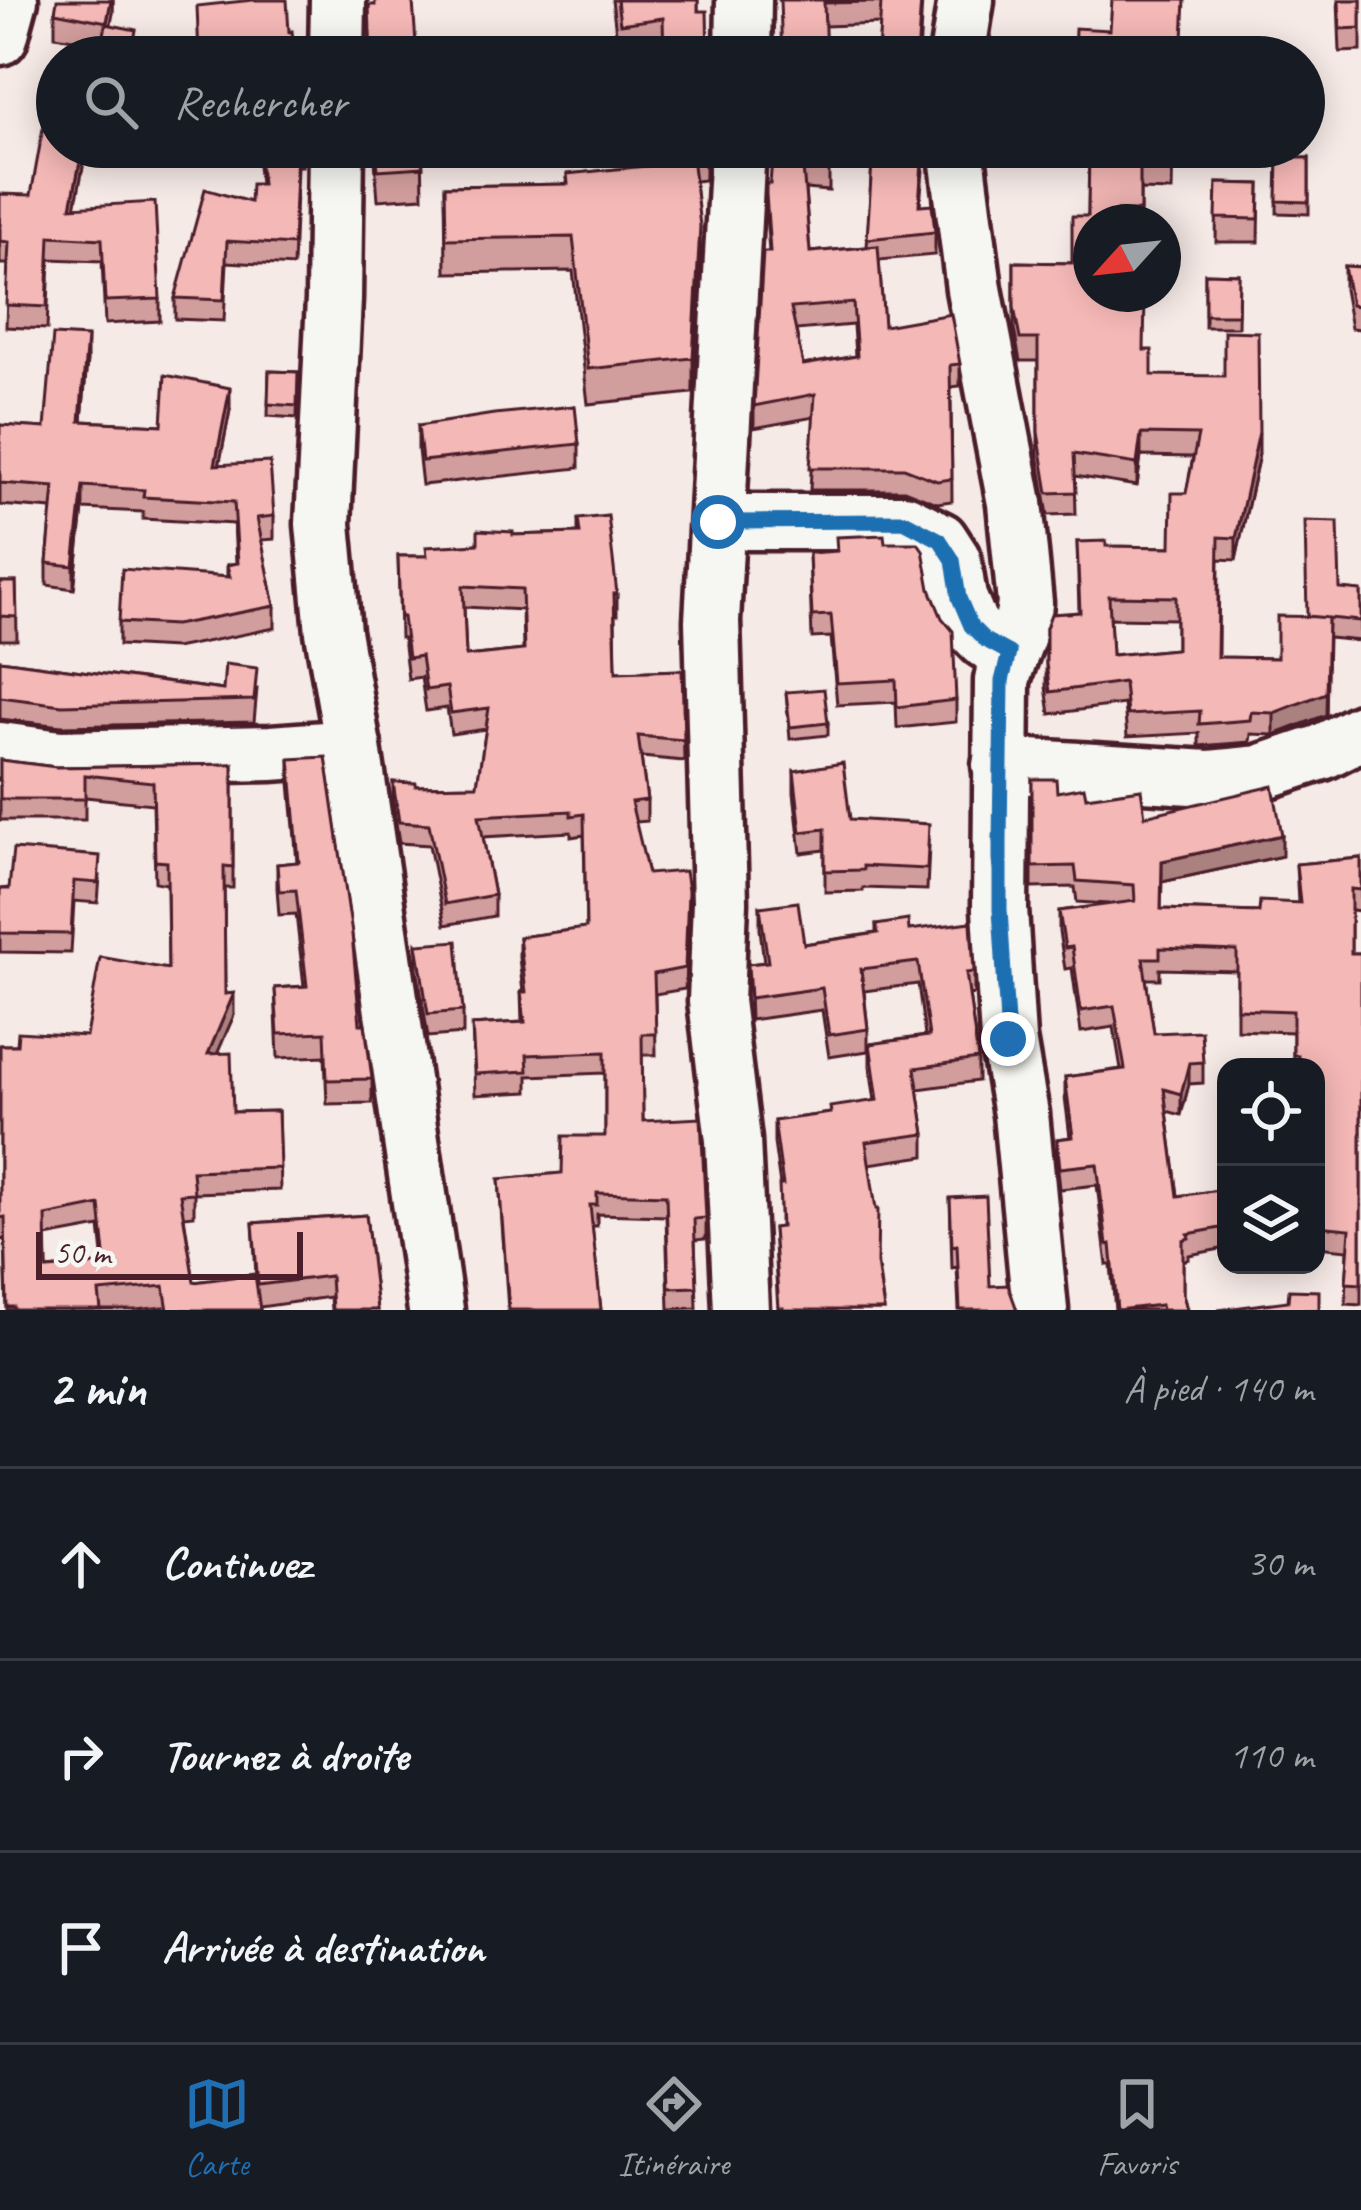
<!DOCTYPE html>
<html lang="fr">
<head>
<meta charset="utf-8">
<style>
  :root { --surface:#171b24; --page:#242831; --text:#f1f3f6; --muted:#9ea1a6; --line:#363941; --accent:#1f6fb2 }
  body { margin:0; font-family:Caveat,sans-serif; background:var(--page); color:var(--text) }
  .controls { position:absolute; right:36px; bottom:36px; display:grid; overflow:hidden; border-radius:24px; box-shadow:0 6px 30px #0003 }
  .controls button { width:108px; height:108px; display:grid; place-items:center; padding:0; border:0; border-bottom:3px solid var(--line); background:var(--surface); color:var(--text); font:60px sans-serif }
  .compass { position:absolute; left:1073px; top:204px; width:108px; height:108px; border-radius:50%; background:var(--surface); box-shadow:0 6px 30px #0003; rotate:243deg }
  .scale { position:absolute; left:36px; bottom:30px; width:267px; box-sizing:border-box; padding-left:12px; border:6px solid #4a1f2b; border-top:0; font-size:33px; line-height:42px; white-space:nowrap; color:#4a1f2b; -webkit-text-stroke:9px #f6f6f2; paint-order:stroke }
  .stop { position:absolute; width:36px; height:36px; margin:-27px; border:9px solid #1f6fb2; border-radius:50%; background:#fff }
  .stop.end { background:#1f6fb2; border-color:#fff; box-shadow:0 3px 12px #0008 }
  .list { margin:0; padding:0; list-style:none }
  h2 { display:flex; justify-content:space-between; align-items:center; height:156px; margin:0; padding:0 48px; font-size:51px }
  h2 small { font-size:39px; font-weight:400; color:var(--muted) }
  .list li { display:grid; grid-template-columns:78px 1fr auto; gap:36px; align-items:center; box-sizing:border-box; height:192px; padding:0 48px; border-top:3px solid var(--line) }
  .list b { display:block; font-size:45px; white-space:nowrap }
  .list em { font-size:39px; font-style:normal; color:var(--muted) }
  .icon { flex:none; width:66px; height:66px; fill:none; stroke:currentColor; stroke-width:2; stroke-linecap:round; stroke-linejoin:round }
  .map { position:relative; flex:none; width:1361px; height:1310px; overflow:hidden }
  .search { position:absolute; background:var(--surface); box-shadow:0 6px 30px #0003; left:36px; right:36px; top:36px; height:132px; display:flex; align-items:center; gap:30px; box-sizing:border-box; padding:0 42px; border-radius:66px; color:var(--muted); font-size:45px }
  .sheet { height:732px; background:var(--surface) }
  nav { display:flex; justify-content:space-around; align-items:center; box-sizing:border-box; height:168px; border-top:3px solid var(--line); background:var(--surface); font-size:33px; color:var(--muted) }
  nav a { display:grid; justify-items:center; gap:6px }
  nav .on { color:var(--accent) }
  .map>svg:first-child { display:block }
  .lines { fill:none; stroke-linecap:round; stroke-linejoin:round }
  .minor-casing { stroke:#4a1f2b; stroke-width:63 }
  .minor { stroke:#f6f6f2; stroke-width:54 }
  .wall { fill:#d29e9d; stroke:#4a1f2b; stroke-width:3; fill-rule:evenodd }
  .shaded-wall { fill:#ab817f; stroke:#4a1f2b; stroke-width:3 }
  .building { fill:#f4b8b6; stroke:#4a1f2b; stroke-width:3; fill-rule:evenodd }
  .route { stroke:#1f6fb2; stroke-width:15 }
</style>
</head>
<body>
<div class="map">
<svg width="1361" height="1310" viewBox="0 0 1361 1310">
  <rect width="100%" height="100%" fill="#f6eae6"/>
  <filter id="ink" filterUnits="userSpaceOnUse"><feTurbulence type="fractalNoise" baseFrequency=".00833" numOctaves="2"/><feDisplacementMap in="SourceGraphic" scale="24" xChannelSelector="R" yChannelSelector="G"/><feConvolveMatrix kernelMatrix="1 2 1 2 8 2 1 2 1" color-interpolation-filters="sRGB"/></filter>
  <g filter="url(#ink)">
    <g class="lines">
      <!-- minor casing -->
      <g class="minor-casing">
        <g id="minor">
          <path d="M0 37 10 0"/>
          <path d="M337 57 338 0"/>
          <path d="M743 57 744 0"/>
          <path d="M957 57 966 0"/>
          <path d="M336 147 334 299 323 524 333 632 353 747 436 1310"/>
          <path d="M738 147 712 621 720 902 716 1001 733 1140 741 1310"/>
          <path d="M956 147 974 289 1015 503 1025 603C1023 631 1009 653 1002 681L1000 909 1008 1039 1021 1114 1040 1310"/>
          <path d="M718 522H904L940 540 953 560 959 598 971 626 985 640 1009 653"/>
          <path d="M0 750 60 758 271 753 353 747"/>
          <path d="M1000 765 1208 778 1259 773 1322 752 1361 732"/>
        </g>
      </g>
      <!-- minor -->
      <use href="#minor" class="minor"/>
    </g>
    <!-- wall -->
    <g class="wall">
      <path d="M113 0V13L102 44 55 36V12Z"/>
      <path d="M612 0H698V11L708 57H663V53L619 57Z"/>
      <path d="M780 0H922L919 57H878L880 24 825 26Z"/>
      <path d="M1338 0H1361V51L1340 52Z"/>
      <path d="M256 147H302V166H297L293 266 227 262 224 321 175 319V298L250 202 260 184Z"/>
      <path d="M374 147H422L423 197 378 200Z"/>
      <path d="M665 147H708L705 180 695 181 700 261 693 393 588 404 573 271 446 273 445 186 567 184V174L666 164Z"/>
      <path d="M829 147V191L805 189 810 252 867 247 873 147H925L920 205 935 232V255L879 260 884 326 960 364V386L951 387 952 501 937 503 904 490H810L814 417 754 428V406L769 252 766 216V184H770ZM853 325 855 356 803 365 796 330Z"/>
      <path d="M987 147H1037V155H989Z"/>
      <path d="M1089 147H1173L1172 191 1140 190V222H1091L1144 350 1152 375 1259 454 1236 560 1219 559 1218 657 1277 658 1306 616 1340 589 1361 591V641L1328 638 1326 715 1274 735 1251 734 1250 742 1199 746V733L1127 737 1124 704 1050 714 1046 687V628L1079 612 1077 542 1106 546 1171 547 1186 493 1193 457 1141 456 1137 486 1075 476 1076 514 1048 515 1038 454V361H1020L1014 329V262L1072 263 1088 216ZM1110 618 1176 619V649L1112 655Z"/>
      <path d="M1278 158H1309V214L1277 213Z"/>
      <path d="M1217 183 1260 184 1259 242H1216Z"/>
      <path d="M0 194 75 206 160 299V321L105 324 102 261 50 259 47 329 6 327 8 264H0Z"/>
      <path d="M1344 266 1361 267V329L1351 328 1344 289Z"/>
      <path d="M1205 273 1239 274 1238 327H1205Z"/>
      <path d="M87 360 82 421 162 425 230 410 219 465 274 516V539L261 540 275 606V628L175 648 119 645V622L227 577V565L236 563 234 524 143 519V512L83 509 74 589 47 585V563L52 509 0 505V425L45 428Z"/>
      <path d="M269 371 298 372 297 418 268 416Z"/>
      <path d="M418 426 579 444V468L422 485 418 450Z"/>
      <path d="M578 519 617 594V615H615L616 672 682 670 684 761 641 757 647 800V821L635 822 648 874 688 891 685 989 655 994 656 1055H642L643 1121 706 1218V1239L695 1240 697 1308 669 1309 666 1216 597 1214V1226H592L601 1310H508L499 1179 562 1173 605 1136V1073L528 1076V1092L475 1095 472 1025 522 1022 521 992H523L519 958V937L586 928 584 835 571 837V832L483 837 494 895V916L445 925 429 845 399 843 393 802V782L416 786 477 785 486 729 451 734 447 708 426 711 421 677 408 679 403 638H400L398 556H426L513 535 578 533ZM464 607 522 610 523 650 466 656Z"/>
      <path d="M885 543 930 589 956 700V722L897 728 896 702 837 705 831 637 812 638 809 553 836 552Z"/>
      <path d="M0 582H16L17 640H0Z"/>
      <path d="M0 660 223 690 257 689 254 722 62 726 0 719Z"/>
      <path d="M786 692 828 723V735L790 739Z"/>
      <path d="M290 759 360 1024 372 1079V1103L327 1104 325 1056 278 1058 275 988 304 986 296 914 279 915 277 888V864L297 862 290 783Z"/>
      <path d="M0 760 56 767 233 764V888H224L225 994 234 1015 217 1053 233 1112 278 1111 280 1190 194 1193V1215L184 1216 194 1282 256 1276 253 1223 366 1215 377 1310H331L330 1297 260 1307V1310H164V1307L136 1310H7L5 1239 0 1240V1045H17L86 1036 168 969 167 884 155 882 153 804 85 797V820H0ZM100 1227 104 1264 47 1269 46 1237Z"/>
      <path d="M794 771 850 819 929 846 927 890 863 888V891L825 892V850L801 853 794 793Z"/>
      <path d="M1032 779 1057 792 1086 797 1145 816 1282 856 1162 882 1161 909 1259 912 1298 903 1296 864 1361 858V911L1351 910V953H1361V1305L1346 1304 1348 1250 1316 1247V1067H1293V1032L1237 1030V971L1160 969V979H1146L1154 1033 1203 1062V1083L1189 1084 1181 1115 1167 1111 1178 1196 1226 1189V1248L1189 1255V1259L1183 1261V1294L1187 1310H1115L1111 1265H1107L1097 1185 1060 1189 1057 1159V1139L1070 1137 1065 1097V1077L1121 1069 1114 1027 1081 1032 1072 968 1065 969 1059 932V911L1109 904 1077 902 1075 887 1032 888Z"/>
      <path d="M100 876 98 903 74 901 71 953 0 952V889Z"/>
      <path d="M760 907 804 944 876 933V925L909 930 974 972V994L969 995 978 1059V1081L918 1089 925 1134V1156L869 1164 878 1266 884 1310H778L773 1228 780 1227V1185L774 1143V1121L830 1113 875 1101 870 1066V1044L925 1036 918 984 864 991 868 1029V1051L829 1057 822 1010 750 1020 748 964 764 962 760 929Z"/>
      <path d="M417 944 463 1011V1034L428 1037 417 968Z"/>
      <path d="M950 1198 990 1286 1017 1310H959L957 1267 952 1268Z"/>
    </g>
    <!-- shaded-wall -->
    <g class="shaded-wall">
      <path d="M111 0H113V13L107 45V22Z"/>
      <path d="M83 147H87L71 229V207Z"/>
      <path d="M705 147H708L705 180Z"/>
      <path d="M700 226V261L693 393V358Z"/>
      <path d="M87 337V360L80 444V421Z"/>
      <path d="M230 388V410L215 488V465Z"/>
      <path d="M1259 432V454L1236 560V538Z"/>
      <path d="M1141 434V456L1137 486V464Z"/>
      <path d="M83 486V509L74 589V566Z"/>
      <path d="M1328 617 1326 715 1274 735V713Z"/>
      <path d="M1282 835V856L1162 882V861Z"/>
      <path d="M234 993V1015L208 1075V1054Z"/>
      <path d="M1189 1063V1084L1181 1115V1094Z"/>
    </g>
    <!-- building -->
    <g class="building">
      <path d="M57 0H111L107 22 55 12Z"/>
      <path d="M253 0H287L289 32 292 31 295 57H199L197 6Z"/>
      <path d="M375 0H411V2H413L417 57H371L369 5H375Z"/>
      <path d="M617 0H698V11H707L708 57H664L663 18 620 24Z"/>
      <path d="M780 0H921L917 57H878L881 2 824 3 826 57H782Z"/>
      <path d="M1112 0H1185L1183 39H1199V57H1074L1075 28 1110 30Z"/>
      <path d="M1339 0H1361V28L1340 29Z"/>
      <path d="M106 24 136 30 131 57H100Z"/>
      <path d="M48 100 57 102V147H83L71 207 155 202 160 299 105 301 102 239 50 236 47 307 6 305 9 242 0 241V194L31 195Z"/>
      <path d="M258 147H297L293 245 227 241 224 300 175 298 205 189 250 202 251 184H262Z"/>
      <path d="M376 147H422L423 167 378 170Z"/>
      <path d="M666 147H691L700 226 693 358 588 369 573 237 446 239 445 186 568 184 567 174 667 164Z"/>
      <path d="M773 147H829V169L803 167 810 252 878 246 884 326 951 314 960 364 950 365 952 479 937 481 904 468H810L815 394 754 406 763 252H770L766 194V184H770ZM853 303 857 356 803 365 791 308Z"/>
      <path d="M873 147H923L919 205 932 204 935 232 867 239Z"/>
      <path d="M1089 147H1172V169L1140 168V211H1117V222H1091V294H1145L1144 350H1152V375L1224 376V331L1258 332 1259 432 1236 538 1219 537 1217 657 1277 658V616L1328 617 1326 693 1274 713 1251 712 1250 720 1199 724 1200 711 1127 715 1124 682 1050 692 1046 664V628L1051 614 1080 612 1077 542 1106 541V546L1171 547 1172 493H1186L1198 435 1141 434 1137 464 1074 454 1076 492 1048 493 1038 432V339H1020L1014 307V262L1072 263V216H1088ZM1109 596 1176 597V649L1112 655Z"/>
      <path d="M1278 158H1309V202L1277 201Z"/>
      <path d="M1217 183 1260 184 1259 219 1216 218Z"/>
      <path d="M1344 266 1361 267V306L1351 305Z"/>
      <path d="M1205 273 1239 274 1238 315H1205Z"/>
      <path d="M53 335 87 337 80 421 162 425 165 375 230 388 215 465 270 462 274 516 257 518 275 606 175 625 119 622 122 569 230 577 227 565 238 563 234 502 143 497 144 490 83 486 74 566 47 563 54 487 0 483V425L45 428Z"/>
      <path d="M269 371 298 372 297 406 268 404Z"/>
      <path d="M575 406 579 444 422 461 418 426 494 414Z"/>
      <path d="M608 516 617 594H614L616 672 682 670 684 740 638 736 647 800 631 802 648 874 685 871 688 891 685 968 654 974 656 1034H642L643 1121 701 1118 706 1218 694 1219 697 1287 669 1288 666 1195 597 1193V1205H590L601 1310H509L499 1179 562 1173 563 1136H605V1052L527 1055 528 1071 475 1074 472 1025 525 1022 521 992H526L519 937 586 928 584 814 571 816V811L479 816 494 895 445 904 429 824 399 822 393 782 416 783V786L477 785 489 708 451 713 447 687 426 690 421 656 408 658 403 617H400L398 556H427L426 547 478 544V530L513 532V535L580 533 578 519ZM463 586 522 589 524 650 466 656Z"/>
      <path d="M1305 521 1338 522 1340 589 1361 591V621L1307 616Z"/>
      <path d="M884 535 885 543H918L923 550 930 589 942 618 953 631 956 700 897 707 896 680 837 683 831 615 812 616 809 553 837 551 836 537Z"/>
      <path d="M0 582H16L17 617 0 616Z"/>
      <path d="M0 660 223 690 225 664 257 668 254 700 62 705 0 697Z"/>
      <path d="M824 689 828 723 790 727 786 692Z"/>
      <path d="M326 757 352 934 360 1024H365L372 1079 327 1080 325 1032 278 1034 275 988 307 986 296 890 279 891 277 864 299 862 290 759Z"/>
      <path d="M0 760 56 767 233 764V867L224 866 225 994 234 993 208 1054 231 1053 233 1112 278 1111 280 1168 192 1171 194 1193 180 1194 194 1282 255 1274 260 1310H168L164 1286 99 1292 101 1310H14V1307H7L5 1217 0 1218V1045H17L18 1032 86 1036 100 957 168 969 167 862 155 861 153 782 85 775V799H0ZM100 1205 106 1264 47 1269 46 1216Z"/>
      <path d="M843 763 850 819 929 824 927 869 863 866V870L825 871V829L801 832 794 771Z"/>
      <path d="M1032 779H1056L1057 792 1084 787 1086 797 1141 789 1145 816 1273 786 1282 835 1162 861 1161 909 1259 912 1260 901 1300 903 1296 864 1361 858V890L1351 889V953H1361V1284L1346 1283 1350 1229 1316 1226V1067H1297L1298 1055H1293V1011L1237 1009V951L1160 948V958H1143L1154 1033 1201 1031 1203 1062 1189 1063 1181 1094 1164 1089 1178 1196 1226 1189V1227L1188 1234 1189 1238 1183 1240V1294L1187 1310H1162L1161 1305 1117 1310 1111 1244 1107 1245 1097 1164 1060 1168 1057 1139 1073 1137 1065 1077 1125 1069 1114 1006 1081 1011 1072 947 1065 948 1059 911 1135 901 1134 885 1077 881 1075 866 1032 867Z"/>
      <path d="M13 849 100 856 98 883 74 881 71 934 0 933V889H9Z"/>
      <path d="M798 902 804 944 878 933 876 925 908 920 909 930 971 922 974 972 966 973 978 1059 915 1068 925 1134 866 1142 876 1209H878L877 1263 884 1310H783V1308H779L773 1228 781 1227 779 1185H783L774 1121 831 1113 830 1107 878 1100 870 1044 929 1036 918 962 861 969 868 1029 829 1035 822 988 750 998 748 964 768 962 760 907Z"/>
      <path d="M457 941 463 1011 428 1014 417 944Z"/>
      <path d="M986 1196 990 1286 1008 1285 1017 1310H960L957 1245 952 1246 950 1198Z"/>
      <path d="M366 1215 377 1310H332L330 1276 258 1285 253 1223Z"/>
      <path d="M1289 1290 1319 1291V1310H1218L1288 1301Z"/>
    </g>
  </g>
  <g class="lines" filter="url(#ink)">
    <!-- route -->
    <path class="route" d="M718 522 904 521 940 540 953 560 959 598 971 626 985 640 1009 653 1002 681 1000 843V909L1008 1039"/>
  </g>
</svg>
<div class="controls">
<button><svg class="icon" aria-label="locate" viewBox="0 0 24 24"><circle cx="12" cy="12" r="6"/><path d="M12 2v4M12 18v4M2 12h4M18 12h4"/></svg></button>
<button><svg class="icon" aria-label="layers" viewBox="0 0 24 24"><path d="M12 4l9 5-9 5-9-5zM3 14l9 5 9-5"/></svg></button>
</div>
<svg class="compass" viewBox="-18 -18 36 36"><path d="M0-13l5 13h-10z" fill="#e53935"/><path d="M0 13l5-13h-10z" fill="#9ea1a6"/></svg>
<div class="scale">50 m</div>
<div class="stop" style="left:718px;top:522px"></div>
<div class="stop end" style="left:1008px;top:1039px"></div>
<div class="search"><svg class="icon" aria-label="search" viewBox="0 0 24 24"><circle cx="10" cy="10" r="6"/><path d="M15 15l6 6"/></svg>Rechercher</div>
</div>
<section class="sheet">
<h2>2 min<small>À pied · 140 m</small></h2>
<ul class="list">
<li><svg class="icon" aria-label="ahead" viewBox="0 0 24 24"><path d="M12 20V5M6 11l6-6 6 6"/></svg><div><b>Continuez</b></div><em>30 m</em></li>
<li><svg class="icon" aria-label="right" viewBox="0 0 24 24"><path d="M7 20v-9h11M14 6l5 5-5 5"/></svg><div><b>Tournez à droite</b></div><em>110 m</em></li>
<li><svg class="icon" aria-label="arrive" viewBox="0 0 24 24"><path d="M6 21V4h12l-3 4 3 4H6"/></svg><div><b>Arrivée à destination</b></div></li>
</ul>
</section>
<nav>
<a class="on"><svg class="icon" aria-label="map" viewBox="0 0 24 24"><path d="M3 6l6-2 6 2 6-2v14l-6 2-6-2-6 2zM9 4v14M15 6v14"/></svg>Carte</a>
<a><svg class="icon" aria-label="directions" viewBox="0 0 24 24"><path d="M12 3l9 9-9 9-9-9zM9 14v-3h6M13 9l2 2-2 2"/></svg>Itinéraire</a>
<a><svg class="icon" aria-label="saved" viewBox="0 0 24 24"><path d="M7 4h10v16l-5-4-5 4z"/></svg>Favoris</a>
</nav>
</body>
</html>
